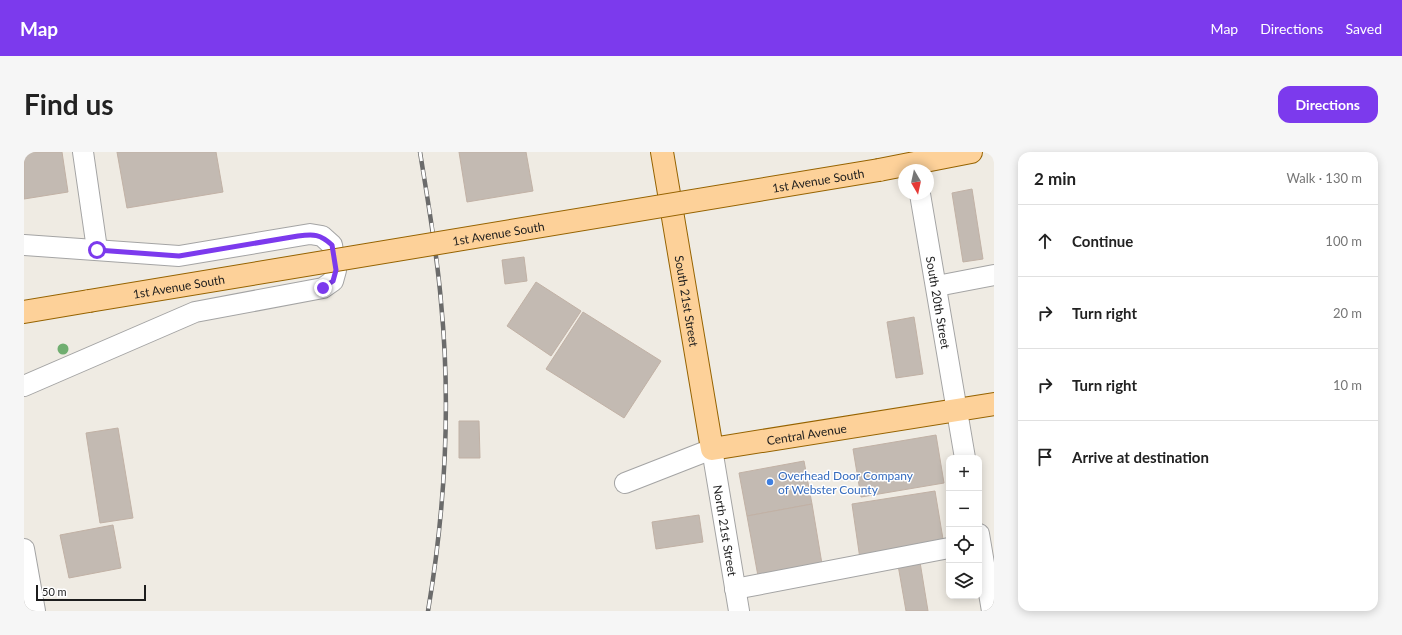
<!DOCTYPE html>
<html lang="en">
<head>
<meta charset="utf-8">
<style>
  :root { --surface:#fff; --page:#f6f6f6; --text:#222; --muted:#767676; --line:#e0e0e0; --accent:#7c3aed }
  body { margin:0; font-family:Lato,sans-serif; background:var(--page); color:var(--text) }
  .controls { position:absolute; right:12px; bottom:12px; display:grid; overflow:hidden; border-radius:8px; box-shadow:0 2px 10px #0003 }
  .controls button { width:36px; height:36px; display:grid; place-items:center; padding:0; border:0; border-bottom:1px solid var(--line); background:var(--surface); color:var(--text); font:20px sans-serif }
  .compass { position:absolute; left:874px; top:12px; width:36px; height:36px; border-radius:50%; background:var(--surface); box-shadow:0 2px 10px #0003; rotate:171deg }
  .scale { position:absolute; left:12px; bottom:10px; width:110px; box-sizing:border-box; padding-left:4px; border:2px solid #1d1d1d; border-top:0; font-size:11px; line-height:14px; white-space:nowrap; color:#1d1d1d; -webkit-text-stroke:3px #fff; paint-order:stroke }
  .stop { position:absolute; width:12px; height:12px; margin:-9px; border:3px solid #7c3aed; border-radius:50%; background:#fff }
  .stop.end { background:#7c3aed; border-color:#fff; box-shadow:0 1px 4px #0008 }
  .list { margin:0; padding:0; list-style:none }
  h2 { display:flex; justify-content:space-between; align-items:center; height:52px; margin:0; padding:0 16px; font-size:17px }
  h2 small { font-size:13px; font-weight:400; color:var(--muted) }
  .list li { display:grid; grid-template-columns:26px 1fr auto; gap:12px; align-items:center; box-sizing:border-box; height:72px; padding:0 16px; border-top:1px solid var(--line) }
  .list b { display:block; font-size:15px; white-space:nowrap }
  .list em { font-size:13px; font-style:normal; color:var(--muted) }
  .icon { flex:none; width:22px; height:22px; fill:none; stroke:currentColor; stroke-width:2; stroke-linecap:round; stroke-linejoin:round }
  .map { position:relative; flex:none; width:970px; height:459px; overflow:hidden; border-radius:12px }
  header { display:flex; align-items:center; gap:24px; box-sizing:border-box; height:56px; padding:0 20px; background:var(--accent); color:#fff }
  header strong { font-size:19px }
  nav { display:flex; gap:22px; margin-inline-start:auto; font-size:14px }
  .intro { display:flex; align-items:center; justify-content:space-between; box-sizing:border-box; height:96px; padding:0 24px }
  h1 { margin:0; font-size:28px }
  .button { padding:10px 18px; border-radius:12px; background:var(--accent); color:#fff; font-size:14px; font-weight:700 }
  main { display:flex; gap:24px; padding:0 24px }
  aside { flex:1; background:var(--surface); border-radius:12px; box-shadow:0 2px 10px #0003 }
  .map>svg:first-child { display:block }
  .building { fill:#c3bab2; stroke:#c1b1a5 }
  .lines { fill:none; stroke-linecap:round; stroke-linejoin:round }
  .minor-casing { stroke:#a4a4a4; stroke-width:22 }
  .major-casing { stroke:#966300; stroke-width:24 }
  .minor { stroke:#fff; stroke-width:20 }
  .major { stroke:#fdd199; stroke-width:22 }
  .rail-casing { stroke:#6b6b6b; stroke-width:4.5 }
  .rail { stroke:#fff; stroke-width:3; stroke-dasharray:9; stroke-linecap:butt }
  .major-bridge-casing { stroke:#966300; stroke-width:24; stroke-linecap:butt }
  .major-bridge { stroke:#fdd199; stroke-width:22 }
  .tree { fill:#70ae70 }
  .route { stroke:#7c3aed; stroke-width:5 }
  .shop-dot { fill:#3f7fe0; stroke:#fff; stroke-width:1.5 }
  .labels { text-anchor:middle; dominant-baseline:central; stroke-width:3; stroke-linejoin:round; paint-order:stroke }
  .street-label { font-size:12px; fill:#1d1d1d; stroke:#fff }
  .shop-label { font-size:12px; fill:#366cbe; stroke:#fff; text-anchor:start }
</style>
</head>
<body>
<header>
<strong>Map</strong>
<nav><a>Map</a><a>Directions</a><a>Saved</a></nav>
</header>
<div class="intro"><h1>Find us</h1><a class="button">Directions</a></div>
<main>
<div class="map">
<svg width="970" height="459" viewBox="0 0 970 459">
  <rect width="100%" height="100%" fill="#efebe3"/>
  <!-- building -->
  <g class="building">
    <path d="M0 0H38L44 40 0 47Z"/>
    <path d="M93 0H192L199 40 103 56Z"/>
    <path d="M435 0H502L509 39 443 50Z"/>
    <path d="M948 37 959 107 939 110 928 41Z"/>
    <path d="M500 105 503 129 481 132 478 108Z"/>
    <path d="M512 130 557 159 527 204 483 174Z"/>
    <path d="M559 160 637 209 600 266 522 217Z"/>
    <path d="M890 165 899 222 872 226 863 170Z"/>
    <path d="M435 269H455L456 306H435Z"/>
    <path d="M94 276 109 366 76 371 62 281Z"/>
    <path d="M912 283 920 331 837 345 829 297Z"/>
    <path d="M780 309 788 352 723 364 715 321Z"/>
    <path d="M911 339 920 393 836 407 828 352Z"/>
    <path d="M788 352 798 412 734 424 723 364Z"/>
    <path d="M675 363 679 390 632 397 628 370Z"/>
    <path d="M89 373 97 416 45 426 36 383Z"/>
    <path d="M896 410 904 459H882L874 413Z"/>
  </g>
  <g class="lines">
    <!-- minor casing -->
    <g class="minor-casing">
      <g id="minor">
        <path d="M59 0 73 97"/>
        <path id="s1" d="M896 42 941 306"/>
        <path d="M0 93 155 104 286 82 298 84 308 93 312 118 309 129 299 136 171 160 0 234"/>
        <path d="M913 134 970 123"/>
        <path id="s2" d="M601 331 688 297 715 459"/>
        <path d="M955 382 968 459"/>
        <path d="M0 397 11 459"/>
        <path d="M711 437 925 396"/>
      </g>
    </g>
    <!-- major casing -->
    <g class="major-casing">
      <g id="major">
        <path id="s3" d="M638 0 688 297 970 252"/>
        <path d="M855 18 947 0"/>
        <path d="M0 160 65 149"/>
      </g>
    </g>
    <!-- minor -->
    <use href="#minor" class="minor"/>
    <!-- major -->
    <use href="#major" class="major"/>
    <!-- rail casing -->
    <g class="rail-casing">
      <path id="rail" d="M396 0C404 50 413 100 417 150 427 253 421 358 404 459"/>
    </g>
    <!-- rail -->
    <use href="#rail" class="rail"/>
    <!-- major-bridge casing -->
    <g class="major-bridge-casing">
      <g id="major-bridge">
        <path id="s4" d="M65 149 855 18"/>
      </g>
    </g>
    <!-- major-bridge -->
    <use href="#major-bridge" class="major-bridge"/>
  </g>
  <!-- trees -->
  <circle class="tree" cx="39" cy="197" r="5.5"/>
  <g class="lines">
    <!-- route -->
    <path class="route" d="M73 98 155 104 274 84C290 82 296 82 308 93L312 118 309 129 299 136"/>
  </g>
  <!-- markers -->
  <circle class="shop-dot" cx="746" cy="330" r="4"/>
  <g class="labels">
    <!-- street labels -->
    <g class="street-label">
      <text stroke="none"><textPath href="#s4" startOffset="739">1st Avenue South</textPath></text>
      <text stroke="none"><textPath href="#s4" startOffset="415">1st Avenue South</textPath></text>
      <text stroke="none"><textPath href="#s4" startOffset="91">1st Avenue South</textPath></text>
      <text stroke="none"><textPath href="#s3" startOffset="151">South 21st Street</textPath></text>
      <text stroke="none"><textPath href="#s1" startOffset="110">South 20th Street</textPath></text>
      <text stroke="none"><textPath href="#s3" startOffset="397">Central Avenue</textPath></text>
      <text stroke="none"><textPath href="#s2" startOffset="176">North 21st Street</textPath></text>
    </g>
    <!-- shop labels -->
    <g class="shop-label">
      <text x="754" y="323">Overhead Door Company<tspan x="754" dy="14">of Webster County</tspan></text>
    </g>
  </g>
</svg>
<div class="controls">
<button>+</button>
<button>−</button>
<button><svg class="icon" aria-label="locate" viewBox="0 0 24 24"><circle cx="12" cy="12" r="6"/><path d="M12 2v4M12 18v4M2 12h4M18 12h4"/></svg></button>
<button><svg class="icon" aria-label="layers" viewBox="0 0 24 24"><path d="M12 4l9 5-9 5-9-5zM3 14l9 5 9-5"/></svg></button>
</div>
<svg class="compass" viewBox="-18 -18 36 36"><path d="M0-13l5 13h-10z" fill="#e53935"/><path d="M0 13l5-13h-10z" fill="#767676"/></svg>
<div class="scale">50 m</div>
<div class="stop" style="left:73px;top:98px"></div>
<div class="stop end" style="left:299px;top:136px"></div>
</div>
<aside>
<h2>2 min<small>Walk · 130 m</small></h2>
<ul class="list">
<li><svg class="icon" aria-label="ahead" viewBox="0 0 24 24"><path d="M12 20V5M6 11l6-6 6 6"/></svg><div><b>Continue</b></div><em>100 m</em></li>
<li><svg class="icon" aria-label="right" viewBox="0 0 24 24"><path d="M7 20v-9h11M14 6l5 5-5 5"/></svg><div><b>Turn right</b></div><em>20 m</em></li>
<li><svg class="icon" aria-label="right" viewBox="0 0 24 24"><path d="M7 20v-9h11M14 6l5 5-5 5"/></svg><div><b>Turn right</b></div><em>10 m</em></li>
<li><svg class="icon" aria-label="arrive" viewBox="0 0 24 24"><path d="M6 21V4h12l-3 4 3 4H6"/></svg><div><b>Arrive at destination</b></div></li>
</ul>
</aside>
</main>
</body>
</html>
